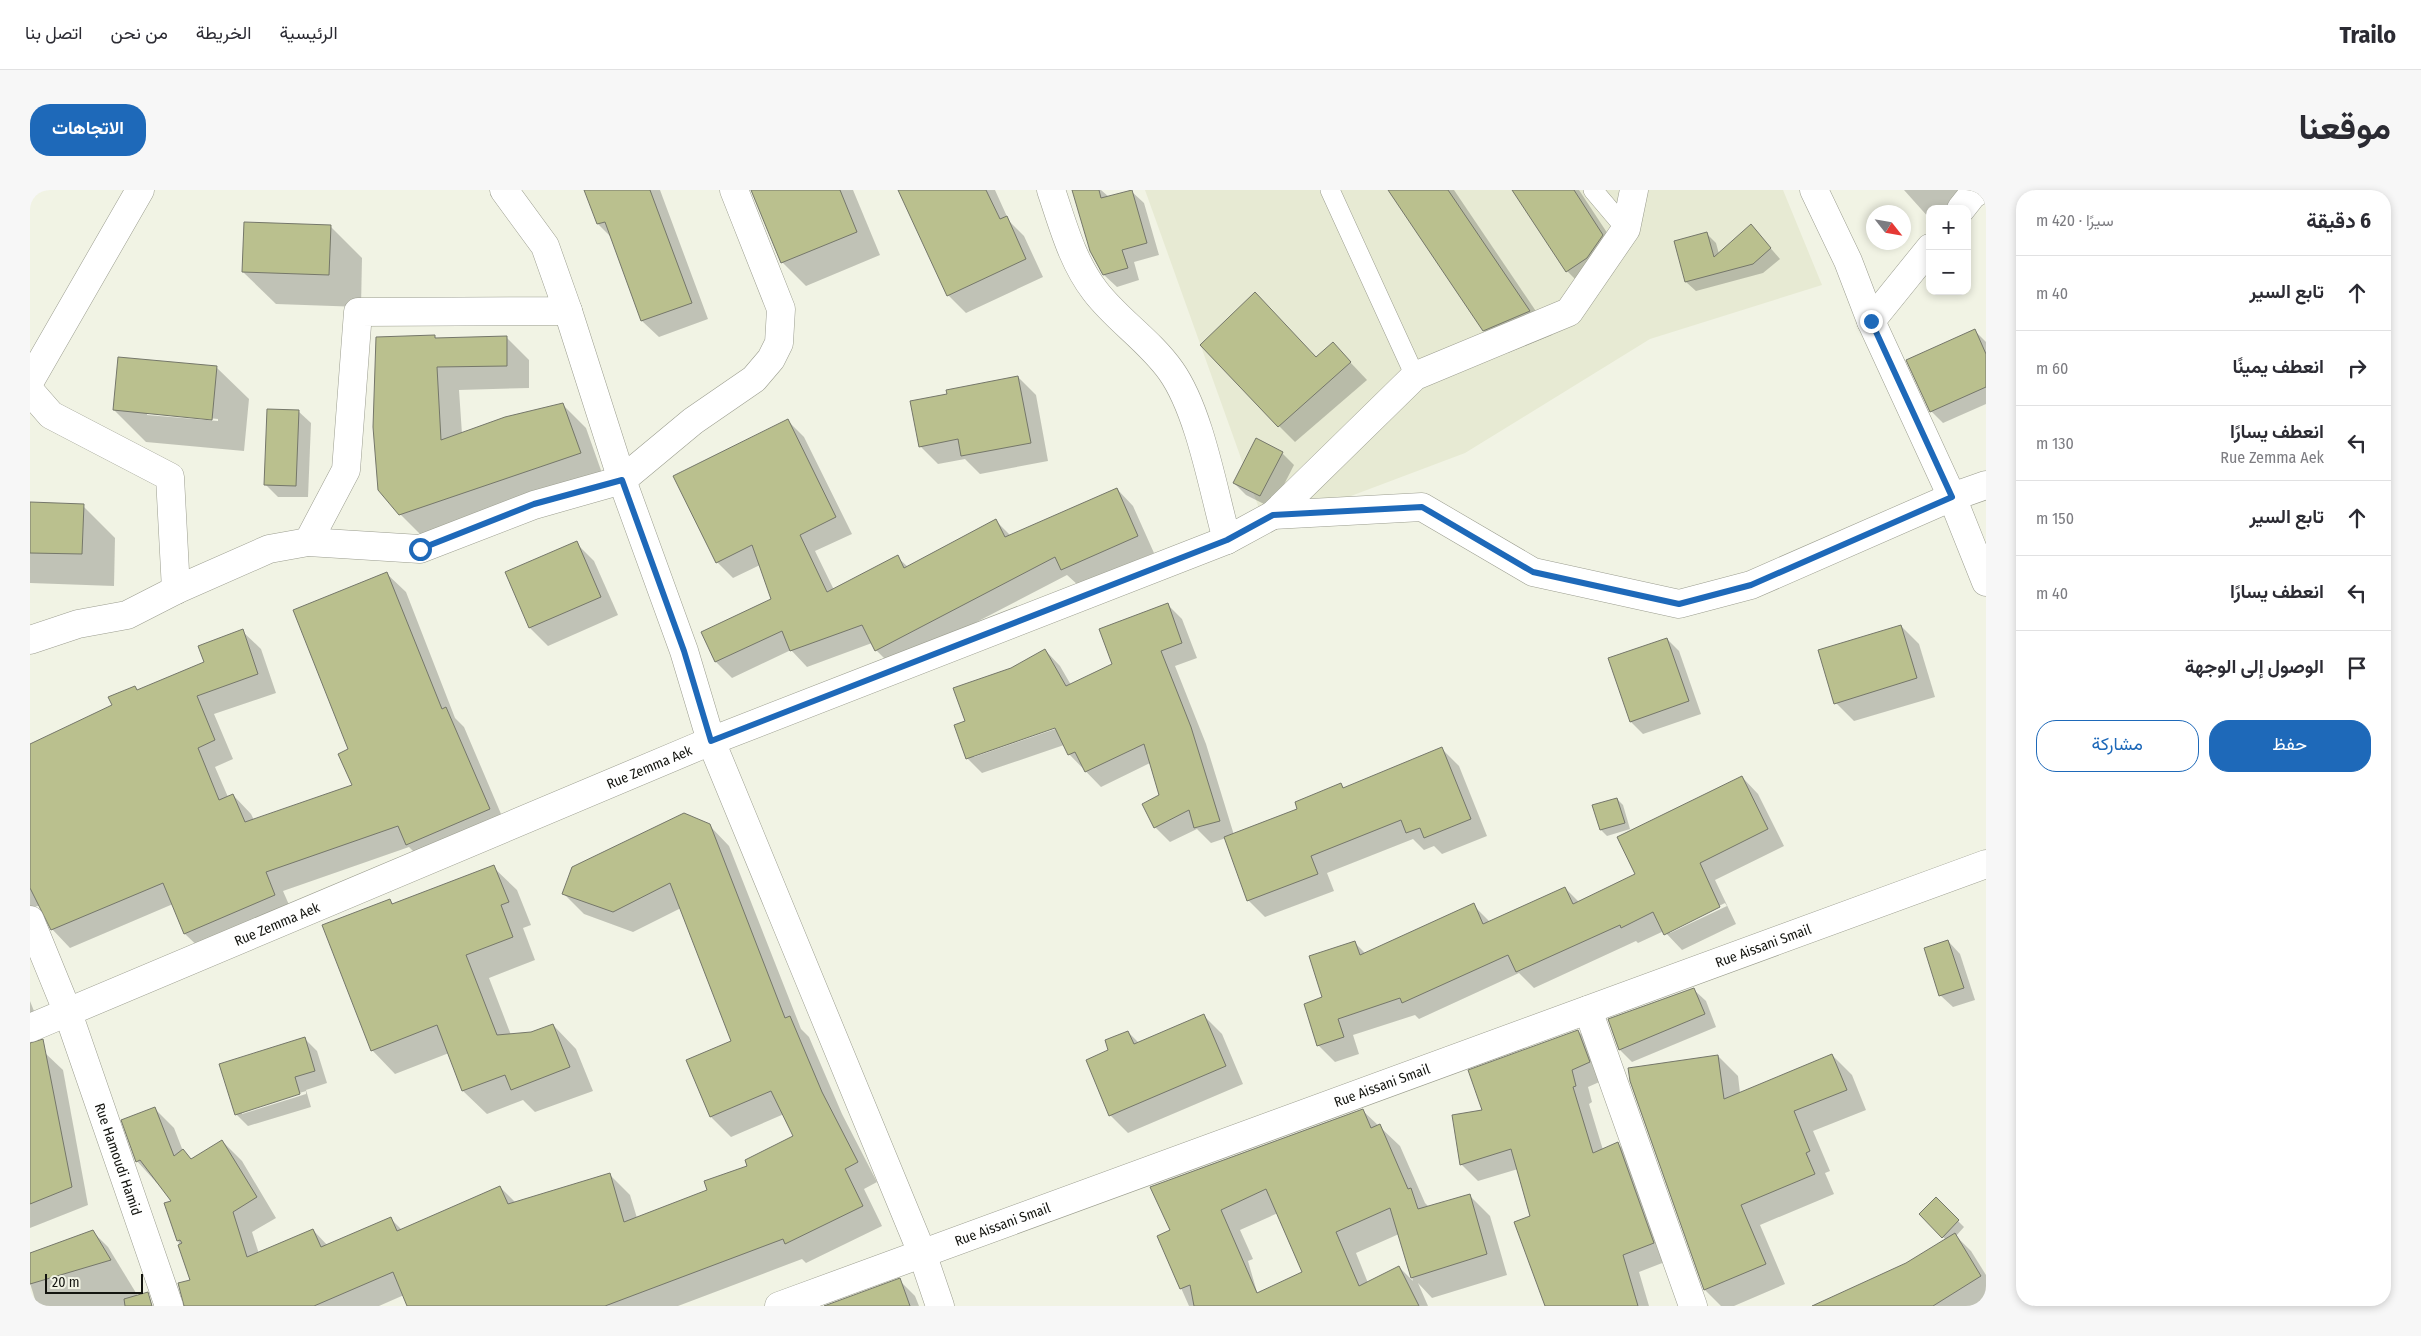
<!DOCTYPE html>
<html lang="ar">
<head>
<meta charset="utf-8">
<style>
  :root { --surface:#fff; --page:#f7f7f7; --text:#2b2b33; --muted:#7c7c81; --line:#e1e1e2; --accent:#1e69b9 }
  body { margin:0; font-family:"Fira Sans Condensed",Vazirmatn,sans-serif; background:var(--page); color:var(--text); direction:rtl }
  .controls { position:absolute; right:15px; top:15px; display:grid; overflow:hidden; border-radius:10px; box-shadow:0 2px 8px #0003 }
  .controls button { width:45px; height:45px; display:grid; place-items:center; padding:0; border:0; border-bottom:1px solid var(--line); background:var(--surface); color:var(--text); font:25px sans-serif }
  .compass { position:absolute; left:1836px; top:15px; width:45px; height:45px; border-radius:50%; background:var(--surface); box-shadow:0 2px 8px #0003; rotate:121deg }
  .scale { position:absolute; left:15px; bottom:12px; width:98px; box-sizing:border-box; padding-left:5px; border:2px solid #13140f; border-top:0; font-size:14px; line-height:18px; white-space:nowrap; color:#13140f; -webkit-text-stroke:4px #f1f3e4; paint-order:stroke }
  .stop { position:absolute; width:15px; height:15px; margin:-11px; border:4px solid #1e69b9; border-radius:50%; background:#fff }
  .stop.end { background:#1e69b9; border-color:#fff; box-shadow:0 1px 5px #0008 }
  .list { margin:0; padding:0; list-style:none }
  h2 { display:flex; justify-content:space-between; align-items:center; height:65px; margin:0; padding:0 20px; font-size:21px }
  h2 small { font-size:16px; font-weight:400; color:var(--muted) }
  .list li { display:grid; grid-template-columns:32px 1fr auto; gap:15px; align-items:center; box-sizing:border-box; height:75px; padding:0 20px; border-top:1px solid var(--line) }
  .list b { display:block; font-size:19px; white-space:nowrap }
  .list p { margin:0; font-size:16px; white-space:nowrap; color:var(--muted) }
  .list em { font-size:16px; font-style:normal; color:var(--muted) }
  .actions { display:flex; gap:10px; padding:15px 20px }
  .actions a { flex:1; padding:11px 0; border:1px solid var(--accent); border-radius:20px; text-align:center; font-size:18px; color:var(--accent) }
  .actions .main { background:var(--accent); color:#fff }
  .icon { flex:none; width:28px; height:28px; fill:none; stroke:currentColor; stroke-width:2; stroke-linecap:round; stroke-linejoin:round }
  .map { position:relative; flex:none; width:1956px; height:1116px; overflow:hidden; direction:ltr; border-radius:20px }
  header { display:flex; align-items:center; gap:30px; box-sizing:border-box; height:70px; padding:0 25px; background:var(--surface); border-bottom:1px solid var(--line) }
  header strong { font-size:24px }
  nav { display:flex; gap:28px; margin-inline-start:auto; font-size:18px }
  .intro { display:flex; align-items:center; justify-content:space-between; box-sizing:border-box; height:120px; padding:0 30px }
  h1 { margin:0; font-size:35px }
  .button { padding:12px 22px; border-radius:20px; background:var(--accent); color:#fff; font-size:18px; font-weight:700 }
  main { display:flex; gap:30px; padding:0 30px }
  aside { flex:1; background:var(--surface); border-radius:20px; box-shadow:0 2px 8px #0003 }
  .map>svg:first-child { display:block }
  .built { fill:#e7ead3 }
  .shadow { fill:#0003; fill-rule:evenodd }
  .building { fill:#bac08e; stroke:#75776a; fill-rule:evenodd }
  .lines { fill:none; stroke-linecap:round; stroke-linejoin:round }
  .lane-casing { stroke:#9b9d8f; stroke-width:20 }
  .street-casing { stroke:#9b9d8f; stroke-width:29 }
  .lane { stroke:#fff; stroke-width:19 }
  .street { stroke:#fff; stroke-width:28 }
  .route { stroke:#1e69b9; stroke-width:6 }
  .labels { text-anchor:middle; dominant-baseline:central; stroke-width:4; stroke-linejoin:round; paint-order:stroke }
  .street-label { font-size:14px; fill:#13140f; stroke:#f1f3e4 }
</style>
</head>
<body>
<header>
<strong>Trailo</strong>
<nav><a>الرئيسية</a><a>الخريطة</a><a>من نحن</a><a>اتصل بنا</a></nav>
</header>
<div class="intro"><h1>موقعنا</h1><a class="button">الاتجاهات</a></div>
<main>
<aside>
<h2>6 دقيقة<small>سيرًا · 420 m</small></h2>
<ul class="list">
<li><svg class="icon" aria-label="ahead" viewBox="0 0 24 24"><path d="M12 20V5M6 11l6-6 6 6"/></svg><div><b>تابع السير</b></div><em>40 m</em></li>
<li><svg class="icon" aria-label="right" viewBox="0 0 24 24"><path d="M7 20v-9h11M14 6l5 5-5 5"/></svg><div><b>انعطف يمينًا</b></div><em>60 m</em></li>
<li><svg class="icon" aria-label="left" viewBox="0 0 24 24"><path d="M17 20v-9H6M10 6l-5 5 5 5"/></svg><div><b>انعطف يسارًا</b><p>Rue Zemma Aek</p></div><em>130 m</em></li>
<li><svg class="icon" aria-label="ahead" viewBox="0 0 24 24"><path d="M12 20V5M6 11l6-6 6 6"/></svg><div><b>تابع السير</b></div><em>150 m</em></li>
<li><svg class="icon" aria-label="left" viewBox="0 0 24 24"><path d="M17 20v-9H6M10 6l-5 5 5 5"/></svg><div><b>انعطف يسارًا</b></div><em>40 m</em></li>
<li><svg class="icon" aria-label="arrive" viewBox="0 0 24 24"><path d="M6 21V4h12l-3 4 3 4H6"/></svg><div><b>الوصول إلى الوجهة</b></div></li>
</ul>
<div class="actions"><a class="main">حفظ</a><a>مشاركة</a></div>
</aside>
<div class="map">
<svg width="1956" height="1116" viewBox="0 0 1956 1116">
  <rect width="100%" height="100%" fill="#f1f3e4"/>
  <!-- built -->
  <path class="built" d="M1115 0H1753L1792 95 1620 149 1435 263 1236 338Z"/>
  <!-- shadow -->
  <g class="shadow">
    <path d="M555 0H630L678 129 629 147 612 131 582 48 568 34Z"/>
    <path d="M723 0H823L850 65 776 96 752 72Z"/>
    <path d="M869 0H965L979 31 994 46 1013 87 936 123 918 105Z"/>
    <path d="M1052 0H1071L1079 7 1101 1 1114 13 1129 65 1104 72 1109 90 1087 97 1074 85Z"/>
    <path d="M1360 0H1424L1522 145 1478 163 1454 140Z"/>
    <path d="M1484 0H1549L1591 64 1555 99 1537 81Z"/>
    <path d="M1874 0H1944L1921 19H1900V29Z"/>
    <path d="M300 36 332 68 331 117 246 114 213 82Z"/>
    <path d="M1677 44 1686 53 1689 64 1730 46 1750 69 1733 83 1666 101 1656 92Z"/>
    <path d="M1945 141 1956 152V214L1913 233 1901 221Z"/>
    <path d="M404 146 407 149 476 147 499 170V198L429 200 432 244 533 215 556 238 573 286 393 347 370 324Z"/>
    <path d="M1303 154 1337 190 1265 252 1249 236 1286 168Z"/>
    <path d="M186 177 219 209 214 261 116 252 84 220ZM117 222 188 229V231L117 225Z"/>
    <path d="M988 187 1006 205 1018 271 950 284 935 269 908 274 890 256 918 205Z"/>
    <path d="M268 221 281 233 278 307H248L235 294Z"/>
    <path d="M758 231 774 247 822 344 785 361 804 400 867 367 878 377 966 331 981 346 1087 299 1103 316 1124 363 1048 395 1037 385 862 476 846 460 842 453 777 477 761 460 702 488 686 472 672 443 743 410 730 375 703 388 687 372Z"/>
    <path d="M1252 263 1264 275 1242 318 1216 305 1204 293Z"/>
    <path d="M0 314 53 316 85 348 84 396 0 393Z"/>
    <path d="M546 353 564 371 588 425 518 456 500 438 476 383Z"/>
    <path d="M357 384 376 402 425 528 434 537 477 638 395 673 379 657 253 701 263 724 174 762 155 744 143 714 40 758 22 739 10 715 0 719V556L83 516 105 497 108 501 175 473 212 441 231 459 246 503 184 524 203 569 185 577 198 607 203 605 221 624 224 630 323 596 319 560Z"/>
    <path d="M1137 414 1152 429 1167 468 1145 476 1176 554 1204 645 1269 620 1311 595 1315 599 1412 559 1429 576 1457 646 1412 664 1404 656 1394 660 1383 649 1297 683 1304 701 1235 727 1218 710 1196 648 1181 653 1167 639 1140 652 1125 637 1130 606 1120 573 1071 597 1039 564 1034 555 952 583 937 568 936 532 982 479 1015 460 1030 476 1041 495 1084 475ZM1030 535 1031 537 944 567V564Z"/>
    <path d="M1871 436 1889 454 1905 507 1824 531 1806 513Z"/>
    <path d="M1637 449 1649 461 1671 524 1613 544 1601 532 1579 469Z"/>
    <path d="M1712 587 1728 604 1754 656 1685 690 1706 734 1652 760 1634 741 1608 753 1606 751 1504 798 1489 783 1389 829 1385 825 1323 845 1329 864 1305 872 1289 856 1275 815 1294 808 1324 752 1336 764 1443 715 1460 732 1535 698 1549 712 1607 684ZM1695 713 1697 716 1640 743V740Z"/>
    <path d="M1587 609 1593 615 1600 639 1577 646 1571 640 1564 616Z"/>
    <path d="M679 635 699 656 771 839 779 847 812 924 847 992 834 999 852 1036 776 1073 772 1069 648 1116H379L374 1105 349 1116H155L161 1090 136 1014 143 1011 107 971 124 918 144 938 153 961 162 970 192 951 212 971 246 1028 222 1042 229 1064 283 1040 298 1056 361 1029 372 1040 470 997 486 1013 580 985 600 1005 607 1028 679 1001 765 947 754 924 701 947 681 927 703 852 651 718 603 742 554 724 534 704Z"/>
    <path d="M463 677 487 700 501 735 493 738 505 770 459 788 481 845 501 844 523 835 546 859 563 901 505 922 493 910 457 924 433 901 419 863 365 884 342 860 360 710 364 715Z"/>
    <path d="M1918 751 1930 764 1945 810 1923 817 1910 805Z"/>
    <path d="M1663 799 1676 811 1686 837 1602 872 1590 860 1579 830Z"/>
    <path d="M0 811 6 826 0 828Z"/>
    <path d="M1174 826 1192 844 1213 894 1098 943 1080 925V860L1098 842 1109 853Z"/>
    <path d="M1548 841 1565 858 1576 889 1558 897 1562 912 1559 914 1573 960 1588 954 1605 970 1640 1070 1609 1082 1619 1116H1554L1502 1026 1488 979 1448 991 1431 974 1454 921Z"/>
    <path d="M275 849 287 861 297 893 276 900 281 917 218 936 206 924ZM276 901V904L212 924V921Z"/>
    <path d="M15 863 33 880 58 1015 0 1038V866Z"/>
    <path d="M1802 865 1822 885 1836 920 1783 941 1800 981 1795 983 1804 1004 1730 1035 1755 1094 1704 1116H1691L1675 1100 1601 891 1688 866 1708 886 1710 903Z"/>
    <path d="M1332 920 1370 956 1395 1013 1399 1017 1439 1005 1460 1026 1477 1085 1402 1108 1388 1093 1398 1116H1256L1274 1083 1248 1023 1210 1040 1223 1069 1218 1071 1231 1116H1159L1128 1046 1141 1041ZM1369 1044 1383 1091 1369 1077 1338 1093 1326 1063Z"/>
    <path d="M1906 1009 1934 1037 1926 1046 1941 1061 1956 1085V1110L1946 1116H1785L1877 1074 1916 1050 1890 1024Z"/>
    <path d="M62 1041 78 1057 114 1116H7L0 1093V1065Z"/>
    <path d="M869 1090 885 1106 889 1116H826Z"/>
  </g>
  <!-- building -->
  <g class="building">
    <path d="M554 0H620L662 113 611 131 575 32 567 34Z"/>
    <path d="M721 0H810L827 42 751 73Z"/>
    <path d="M868 0H956L970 29 977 26 996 69 917 106Z"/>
    <path d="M1042 0H1069L1071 8 1102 0 1117 53 1092 60 1098 78 1073 85 1060 61Z"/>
    <path d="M1358 0H1418L1500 121 1453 141Z"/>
    <path d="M1482 0H1544L1573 45 1557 68 1536 82Z"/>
    <path d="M214 32 301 35 299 85 212 82Z"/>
    <path d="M1721 34 1741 58 1723 74 1655 92 1644 51 1677 42 1684 67Z"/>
    <path d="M1225 102 1286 167 1303 152 1321 172 1248 237 1170 155Z"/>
    <path d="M1945 139 1956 164V197L1900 222 1876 170Z"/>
    <path d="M405 145V148L477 146V176L407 177 411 250 475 227 533 213 551 263 369 325 348 300 343 237 346 147Z"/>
    <path d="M88 167 187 176 182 230 83 220Z"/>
    <path d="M988 186 1001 253 931 266 928 249 889 257 880 211 917 204 916 200Z"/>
    <path d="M237 219 269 220 266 296 234 295Z"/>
    <path d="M758 229 806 327 770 345 797 402 868 365 874 378 966 329 975 347 1087 298 1108 346 1031 380 1025 367 845 461 832 435 760 461 752 441 685 472 671 442 741 409 722 355 686 373 643 286Z"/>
    <path d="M1226 248 1253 262 1230 306 1203 293Z"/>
    <path d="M0 312 54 314 52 364 0 363Z"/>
    <path d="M547 351 571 407 499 438 475 382Z"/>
    <path d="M357 382 412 519 416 517 460 619 376 655 368 636 236 682 245 705 154 744 133 693 21 740 0 698V554L82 515 78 507 105 496 107 500 174 472 168 456 213 439 228 484 167 506 185 550 168 558 189 610 203 604 215 632 322 595 308 564 318 559 263 420Z"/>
    <path d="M1138 413 1152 453 1131 461 1161 537 1190 631 1164 638 1159 620 1124 638 1112 614 1129 605 1114 554 1055 582 1045 562 1038 565 1025 538 936 569 924 535 935 531 923 498 981 478 1015 459 1036 496 1082 474 1069 439Z"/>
    <path d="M1871 435 1887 488 1804 514 1788 460Z"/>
    <path d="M1637 448 1659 511 1600 532 1578 468Z"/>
    <path d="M1412 557 1441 629 1394 648 1390 638 1376 643 1371 630 1281 666 1288 684 1217 711 1194 647 1267 619 1265 612 1311 593 1313 598Z"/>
    <path d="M1712 586 1738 639 1670 673 1690 717 1634 745 1623 722 1591 738 1590 735 1486 782 1478 765 1372 813 1370 808 1308 829 1314 847 1287 856 1274 814 1292 807 1279 766 1325 751 1330 765 1444 713 1453 734 1535 697 1543 714 1605 684 1587 647Z"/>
    <path d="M1587 608 1595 633 1570 640 1562 615Z"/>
    <path d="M654 623 680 634 755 828 760 826 792 902 828 972 815 979 833 1016 755 1054 753 1049 575 1116H377L363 1082 284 1116H154L148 1093 160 1090 148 1055 152 1053 150 1050 147 1051 134 1013 141 1011 110 970 106 972 91 930 125 917 144 966 153 959 161 969 192 950 227 1007 203 1022 217 1067 283 1039 291 1057 361 1027 367 1041 470 996 478 1014 580 983 594 1032 677 1000 674 991 717 976 715 970 763 946 741 901 680 927 656 870 701 851 640 693 583 722 532 704 542 677Z"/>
    <path d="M464 675 479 712 471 715 483 747 436 765 467 845 501 842 523 834 540 877 481 900 475 885 432 901 407 835 341 861 292 735 360 709 362 714Z"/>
    <path d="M1918 750 1934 798 1909 806 1894 758Z"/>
    <path d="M1664 798 1675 824 1589 860 1578 829Z"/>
    <path d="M1174 824 1196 876 1079 926 1056 870 1078 860 1075 850 1098 841 1104 854Z"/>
    <path d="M1548 840 1560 872 1542 880 1546 896 1543 897 1563 963 1588 952 1624 1053 1593 1065 1608 1116H1515L1484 1032 1500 1026 1481 959 1430 975 1422 925 1452 920 1438 880Z"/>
    <path d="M275 847 285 881 265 887 270 904 205 925 189 874Z"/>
    <path d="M13 849 42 997 0 1014V853Z"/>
    <path d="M1802 864 1817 900 1764 921 1780 961 1776 963 1785 984 1711 1015 1736 1074 1674 1100 1600 891 1598 878 1688 865 1694 909Z"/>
    <path d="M1333 919 1341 938 1350 934 1378 999 1381 998 1388 1019 1440 1004 1457 1064 1381 1088 1360 1018 1306 1042 1329 1096 1369 1076 1389 1116H1164L1160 1095 1150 1099 1127 1046 1140 1040 1120 997ZM1236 999 1272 1082 1227 1103 1191 1020Z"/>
    <path d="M1906 1007 1929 1030 1912 1048 1889 1024Z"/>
    <path d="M63 1040 81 1070 0 1094V1063Z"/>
    <path d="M1925 1043 1951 1086 1903 1116H1782L1876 1073Z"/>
    <path d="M870 1088 880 1116H794Z"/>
    <path d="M118 1102 122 1116H95L94 1109Z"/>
  </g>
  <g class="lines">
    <!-- lane casing -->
    <g class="lane-casing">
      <g id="lane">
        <path d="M1300 0 1385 186"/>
        <path d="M1563 0 1596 39"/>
      </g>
    </g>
    <!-- street casing -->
    <g class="street-casing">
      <g id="street">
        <path d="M1021 0C1033 35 1042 71 1065 101 1087 130 1119 150 1141 181 1170 222 1183 300 1197 350"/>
        <path d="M1784 0 1818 71 1841 131 1922 307 1956 392"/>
        <path d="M1931 19 1942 5 1950 0"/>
        <path d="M538 121 592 290 654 461 681 551 892 1063 910 1116"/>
        <path d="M1841 131 1900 58"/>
        <path d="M0 191 110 0"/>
        <path d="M0 201 21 225 140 287 146 400"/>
        <path d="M1243 325 1392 317 1503 382 1649 414 1721 395 1922 307 1956 295"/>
        <path d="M278 352 316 280 328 122 538 121 515 56 474 0"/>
        <path d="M0 450 48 434 97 425 146 400 239 359 278 352 390 359 504 315 592 290 663 231 724 189 741 169 749 153 751 119 704 0"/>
        <path id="s1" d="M0 730 38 823 139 1116"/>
        <path d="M1558 820 1663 1116"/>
        <path id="s2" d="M0 838 681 551 1197 350 1243 325 1385 186 1539 122 1596 39 1604 0"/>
        <path id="s3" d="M749 1116 1956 674"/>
      </g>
    </g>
    <!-- lane -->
    <use href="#lane" class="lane"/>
    <!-- street -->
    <use href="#street" class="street"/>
  </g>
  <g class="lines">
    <!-- route -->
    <path class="route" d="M390 359 504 314 592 290 654 461 681 551 1197 350 1243 325 1392 317 1503 382 1649 414 1721 395 1922 307 1841 131"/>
  </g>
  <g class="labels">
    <!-- street labels -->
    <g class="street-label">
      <text stroke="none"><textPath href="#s2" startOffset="672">Rue Zemma Aek</textPath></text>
      <text stroke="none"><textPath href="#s2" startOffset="268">Rue Zemma Aek</textPath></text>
      <text stroke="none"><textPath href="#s3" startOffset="1048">Rue Aissani Smail</textPath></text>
      <text stroke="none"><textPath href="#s3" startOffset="642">Rue Aissani Smail</textPath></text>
      <text stroke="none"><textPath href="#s1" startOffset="255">Rue Hamoudi Hamid</textPath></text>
      <text stroke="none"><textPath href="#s3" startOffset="238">Rue Aissani Smail</textPath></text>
    </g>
  </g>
</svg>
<div class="controls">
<button>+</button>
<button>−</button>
</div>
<svg class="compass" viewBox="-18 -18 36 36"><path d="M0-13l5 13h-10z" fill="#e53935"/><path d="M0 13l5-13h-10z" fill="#7c7c81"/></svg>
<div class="scale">20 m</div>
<div class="stop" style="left:390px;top:359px"></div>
<div class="stop end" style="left:1841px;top:131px"></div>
</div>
</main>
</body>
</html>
